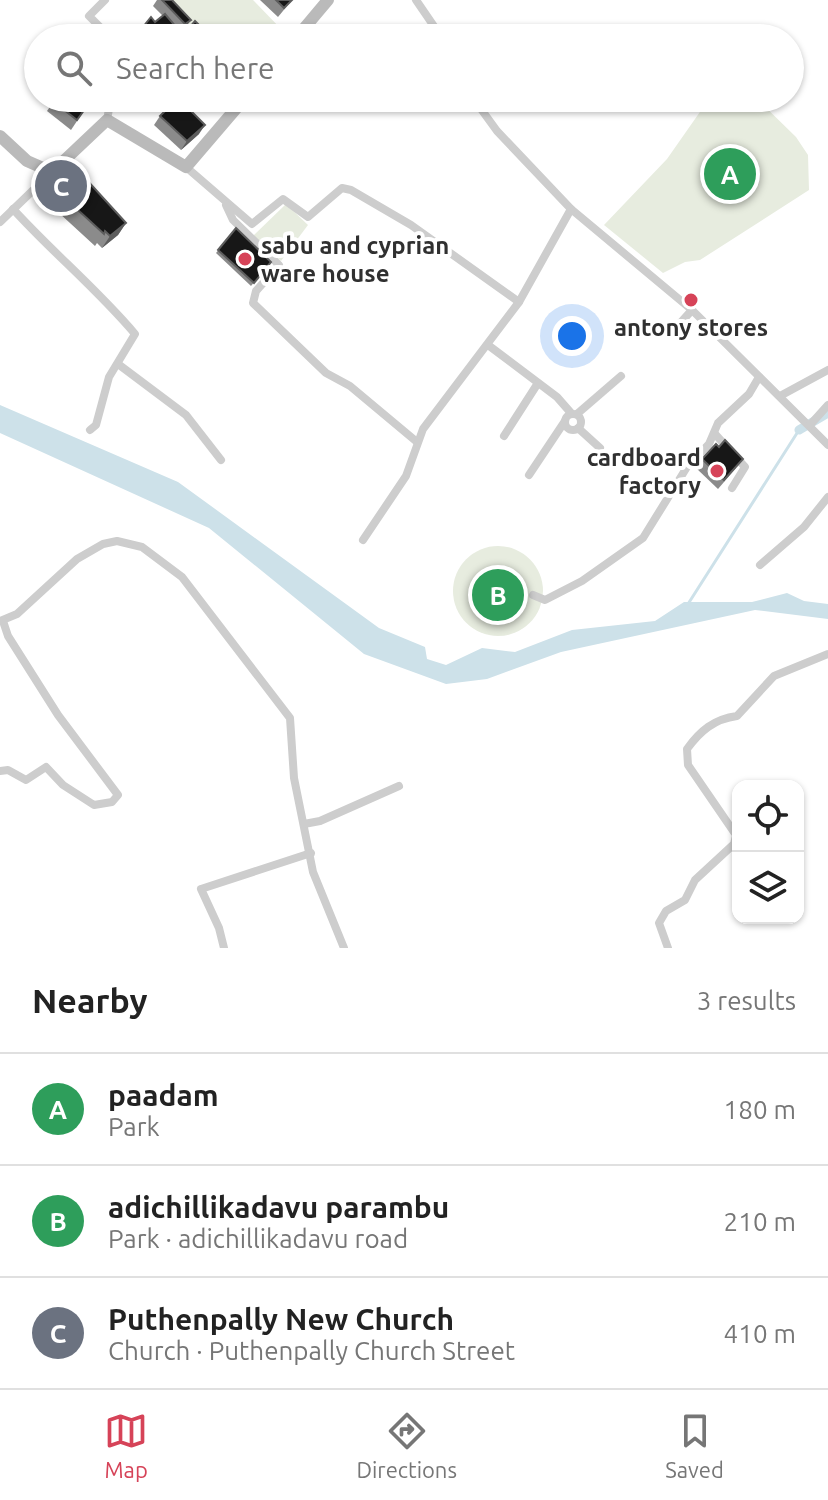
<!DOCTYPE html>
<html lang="en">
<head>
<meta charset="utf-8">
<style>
  :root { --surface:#fff; --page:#f2f2f2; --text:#222; --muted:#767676; --line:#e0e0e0; --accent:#d64358 }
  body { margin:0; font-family:Ubuntu,sans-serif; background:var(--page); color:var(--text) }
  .controls { position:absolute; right:24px; bottom:24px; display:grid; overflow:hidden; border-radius:16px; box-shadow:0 2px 6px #0004 }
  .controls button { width:72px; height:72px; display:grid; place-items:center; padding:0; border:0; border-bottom:2px solid var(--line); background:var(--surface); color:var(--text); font:40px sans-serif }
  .you { position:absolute; left:572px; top:336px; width:28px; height:28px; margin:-20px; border:6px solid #fff; border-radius:50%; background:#1a73e8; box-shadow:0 0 0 12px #1a73e833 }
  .badge { display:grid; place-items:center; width:52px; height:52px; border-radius:50%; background:var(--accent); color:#fff; font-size:26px; font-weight:700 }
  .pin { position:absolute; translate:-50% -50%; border:4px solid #fff; box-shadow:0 2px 8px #0006 }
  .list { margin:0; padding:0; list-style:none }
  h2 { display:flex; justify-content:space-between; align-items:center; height:104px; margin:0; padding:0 32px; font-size:34px }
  h2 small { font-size:26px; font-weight:400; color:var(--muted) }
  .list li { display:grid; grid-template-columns:52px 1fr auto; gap:24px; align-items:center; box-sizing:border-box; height:112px; padding:0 32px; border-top:2px solid var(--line) }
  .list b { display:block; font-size:30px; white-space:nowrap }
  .list p { margin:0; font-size:26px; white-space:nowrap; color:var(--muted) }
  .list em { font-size:26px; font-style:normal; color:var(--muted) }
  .icon { flex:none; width:44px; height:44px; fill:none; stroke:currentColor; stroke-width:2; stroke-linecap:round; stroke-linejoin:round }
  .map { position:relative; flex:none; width:828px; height:948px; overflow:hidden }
  .search { position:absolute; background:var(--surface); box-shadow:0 2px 6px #0004; left:24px; right:24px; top:24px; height:88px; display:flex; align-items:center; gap:20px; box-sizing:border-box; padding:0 28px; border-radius:44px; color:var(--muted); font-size:30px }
  .sheet { height:440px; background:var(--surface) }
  nav { display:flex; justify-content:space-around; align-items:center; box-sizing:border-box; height:112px; border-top:2px solid var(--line); background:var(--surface); font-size:22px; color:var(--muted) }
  nav a { display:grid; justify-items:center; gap:4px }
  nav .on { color:var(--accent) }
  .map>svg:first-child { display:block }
  .green { fill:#e7ecdf }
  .water { fill:#cde1e9 }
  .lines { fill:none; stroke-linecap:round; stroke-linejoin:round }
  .stream { stroke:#cde1e9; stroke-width:3 }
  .canal { stroke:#cde1e9; stroke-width:9 }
  .minor { stroke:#cdcdcd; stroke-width:8 }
  .secondary { stroke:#bababa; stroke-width:12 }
  .wall { fill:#8b8b8b }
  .shaded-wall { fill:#5d5d5d }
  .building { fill:#171717; stroke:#5d5d5d; stroke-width:2 }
  .poi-dot { fill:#d64358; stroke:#fff; stroke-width:3 }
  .labels { text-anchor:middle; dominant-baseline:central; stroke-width:8; stroke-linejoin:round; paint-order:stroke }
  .poi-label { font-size:24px; font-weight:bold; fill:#303030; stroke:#fff; text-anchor:start }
</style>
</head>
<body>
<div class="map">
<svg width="828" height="948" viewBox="0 0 828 948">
  <rect width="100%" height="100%" fill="#fff"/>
  <!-- green -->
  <g class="green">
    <path d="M164 0H253L284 32 279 38H202Z"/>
    <path d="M717 98H756L796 137 808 155 809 190 700 260 685 262 663 273 604 225 667 159 702 109Z"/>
    <path d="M286 204 308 225 281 261 253 236Z"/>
    <circle cx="498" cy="591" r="45"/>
  </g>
  <!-- water -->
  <path class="water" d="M0 405 178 482 379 628 425 647 427 659 446 665 482 648 515 652 572 630 655 621 684 602H752L787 593 804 601 828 604V619L755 610 561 652 487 679 446 684 364 654 209 528 0 433Z"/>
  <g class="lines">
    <!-- stream -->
    <path class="stream" d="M688 604 799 430"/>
    <!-- canal -->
    <path class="canal" d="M799 430 828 413"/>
    <!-- minor -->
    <g class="minor">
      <path d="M105 0 89 16 111 38"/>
      <path d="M416 0 442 38"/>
      <path d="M473 98 497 131 571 209 692 310 674 330"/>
      <path d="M107 120 111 98"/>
      <path d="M186 167 252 224 283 199 308 217 342 188 351 190 411 225 519 302"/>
      <path d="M226 205 233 220 279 265 256 291 253 303 326 373 350 386 417 442"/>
      <path d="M13 209C52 252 97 289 135 334L109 377 96 425 90 430"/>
      <path d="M0 222 52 172"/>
      <path d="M692 310 828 445"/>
      <path d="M488 345 557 397 571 413"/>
      <path d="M118 364 186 415 221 460"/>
      <path d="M780 396 828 370"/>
      <circle cx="573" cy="422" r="8"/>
      <path d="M577 414 621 376"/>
      <path d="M810 425 828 405"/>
      <path d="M578 428 600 448"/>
      <path d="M715 434 745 467 732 488"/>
      <path d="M504 436 538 383"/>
      <path d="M529 475 565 421"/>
      <path d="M363 540 406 476 423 429 519 302 571 209"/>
      <path d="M760 565 804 527 828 497"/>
      <path d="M533 595 545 600 582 581 643 538 687 467 709 444 718 423 749 394 759 377"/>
      <path d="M0 621 17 614 77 559 103 544 117 541 142 547 182 577 290 718 294 778 313 872 344 948"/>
      <path d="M0 771 8 770 26 780 46 767 63 785 94 805 112 802 118 795 58 715 8 636 3 621"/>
      <path d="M304 824 320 821 399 786"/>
      <path d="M224 948 219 928 201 889 311 853"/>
      <path d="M668 948 659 923 666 911 685 900 695 880 734 844 736 835 688 765 687 749C700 731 714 719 737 716L774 676 828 654"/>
    </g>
    <!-- secondary -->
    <g class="secondary">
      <path d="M296 38 328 0"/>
      <path d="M0 136 27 161 52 172 107 120 186 167 245 98"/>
    </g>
  </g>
  <!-- wall -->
  <g class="wall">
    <path d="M157 0H172L191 20 184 29 179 33 176 30 170 38H135L143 27 155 22 163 16 153 6Z"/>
    <path d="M260 0H292L278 17Z"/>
    <path d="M189 28 203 29 196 38H184L183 37Z"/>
    <path d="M56 98 87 106 71 130 47 111Z"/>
    <path d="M160 116 199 134 181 150 154 125Z"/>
    <path d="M66 199 126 223 118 235 102 248 97 243 95 246 58 212Z"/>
    <path d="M236 228 271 262 251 286 216 253Z"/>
    <path d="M702 459 736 468 718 489 696 468Z"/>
  </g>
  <!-- shaded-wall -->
  <g class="shaded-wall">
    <path d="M191 20 184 29 179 33 185 24Z"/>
    <path d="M177 28 170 38H163Z"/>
    <path d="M205 125 199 134 181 150 187 141Z"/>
    <path d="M126 223 118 235 102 248 110 236Z"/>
  </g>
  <!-- building -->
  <g class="building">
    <path d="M162 0H172L191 20 185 24Z"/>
    <path d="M276 0H292L284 8Z"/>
    <path d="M165 14 177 28 163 38H140L148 30 143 27 151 17 155 22Z"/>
    <path d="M195 21 203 29 197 34 189 28Z"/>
    <path d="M56 98H76L87 106 77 120 54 102Z"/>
    <path d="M178 98 205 125 187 141 160 116Z"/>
    <path d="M85 178 126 223 110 236 105 231 104 234 66 199Z"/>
    <path d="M236 228 271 262 254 283 218 250Z"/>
    <path d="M725 440 743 459 724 480 702 459 716 444 719 447Z"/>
  </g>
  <!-- markers -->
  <g class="poi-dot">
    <circle cx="245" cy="259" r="8"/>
    <circle cx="691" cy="300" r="8"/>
    <circle cx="717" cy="471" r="8"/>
  </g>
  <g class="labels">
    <!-- poi labels -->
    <g class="poi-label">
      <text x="261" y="245">sabu and cyprian<tspan x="261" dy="28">ware house</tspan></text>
      <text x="691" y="327" text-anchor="middle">antony stores</text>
      <text x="701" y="457" text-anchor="end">cardboard<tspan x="701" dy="28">factory</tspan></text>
    </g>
  </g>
</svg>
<div class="controls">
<button><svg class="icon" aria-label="locate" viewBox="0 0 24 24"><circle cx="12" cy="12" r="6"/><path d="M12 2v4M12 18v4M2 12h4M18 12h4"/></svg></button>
<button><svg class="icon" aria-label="layers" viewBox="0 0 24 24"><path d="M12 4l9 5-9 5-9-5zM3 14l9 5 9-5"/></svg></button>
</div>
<div class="you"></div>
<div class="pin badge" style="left:730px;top:174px;background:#2e9e5b">A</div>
<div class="pin badge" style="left:498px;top:595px;background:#2e9e5b">B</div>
<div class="pin badge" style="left:61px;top:186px;background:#6b7280">C</div>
<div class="search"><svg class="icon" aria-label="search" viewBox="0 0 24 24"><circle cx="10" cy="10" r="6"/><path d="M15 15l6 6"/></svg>Search here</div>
</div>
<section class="sheet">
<h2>Nearby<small>3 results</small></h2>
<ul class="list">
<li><span class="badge" style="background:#2e9e5b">A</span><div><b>paadam</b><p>Park</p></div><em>180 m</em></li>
<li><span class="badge" style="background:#2e9e5b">B</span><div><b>adichillikadavu parambu</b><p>Park · adichillikadavu road</p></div><em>210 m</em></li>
<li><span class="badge" style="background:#6b7280">C</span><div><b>Puthenpally New Church</b><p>Church · Puthenpally Church Street</p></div><em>410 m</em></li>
</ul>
</section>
<nav>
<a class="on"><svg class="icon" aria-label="map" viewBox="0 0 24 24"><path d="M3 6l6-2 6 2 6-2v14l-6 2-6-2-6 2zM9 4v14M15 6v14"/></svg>Map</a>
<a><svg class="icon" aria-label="directions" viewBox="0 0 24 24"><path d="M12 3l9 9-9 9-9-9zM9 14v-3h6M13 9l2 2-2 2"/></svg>Directions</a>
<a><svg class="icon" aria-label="saved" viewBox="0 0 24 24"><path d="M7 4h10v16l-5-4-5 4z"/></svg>Saved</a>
</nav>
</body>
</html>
